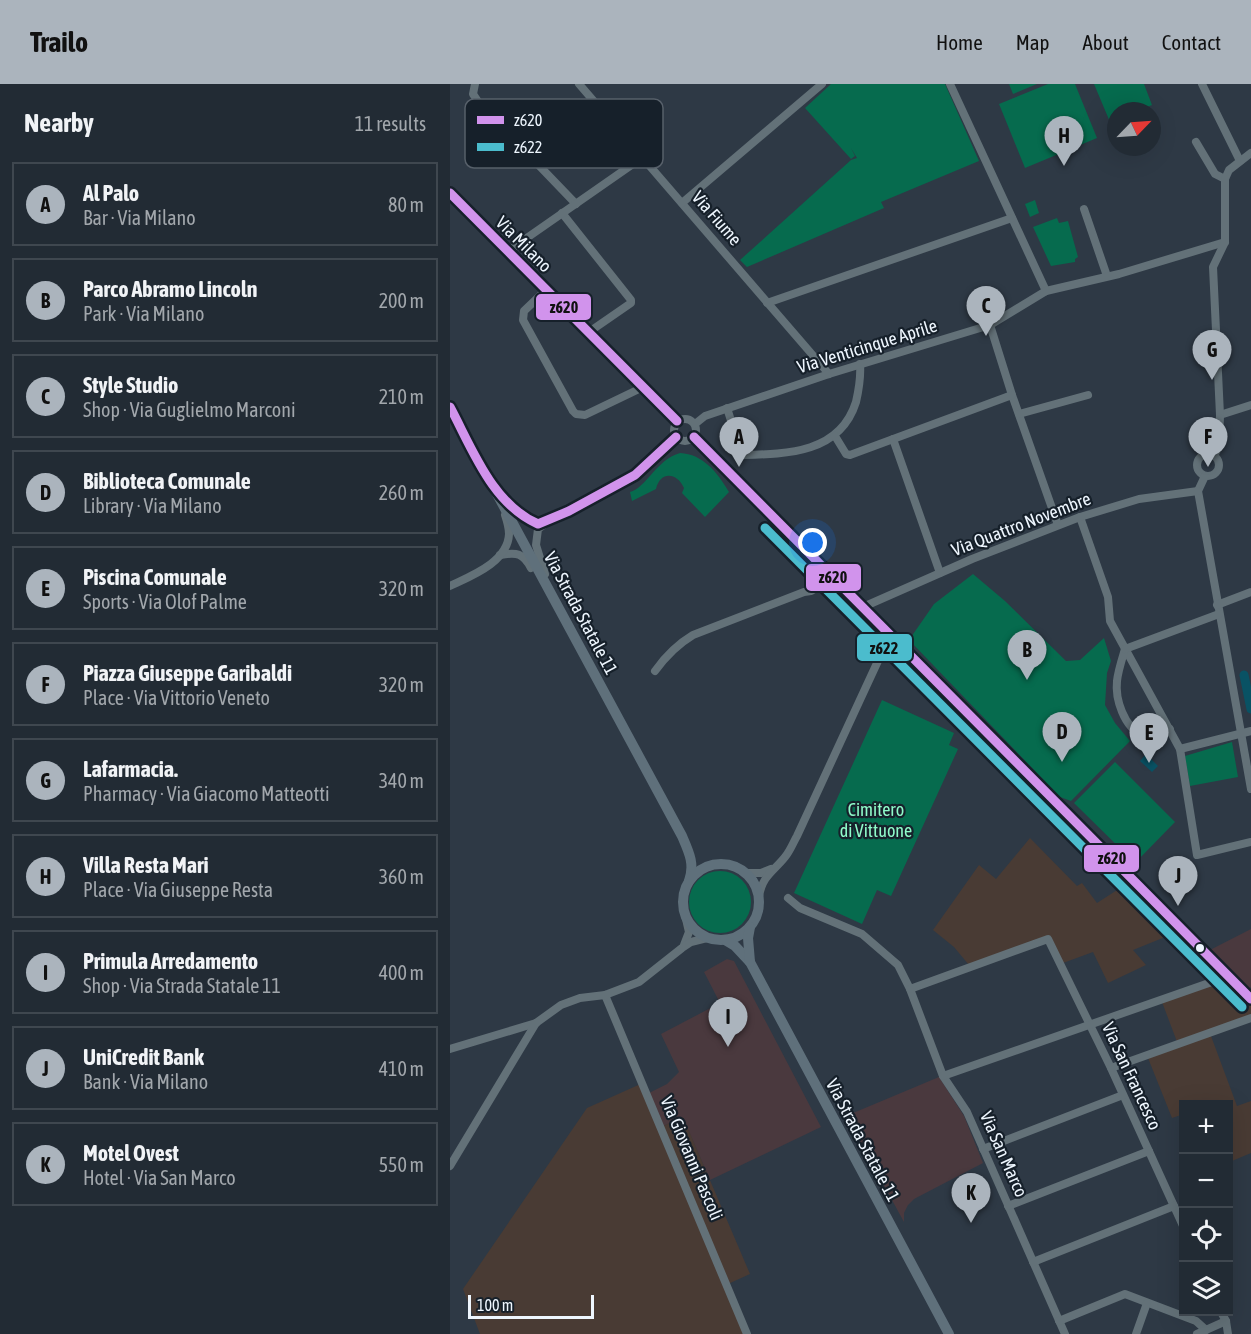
<!DOCTYPE html>
<html lang="en">
<head>
<meta charset="utf-8">
<style>
  :root { --surface:#222b34; --page:#2a333c; --text:#f1f3f6; --muted:#a2a7ac; --line:#3f474f; --accent:#abb4bd }
  body { margin:0; font-family:"Asap Condensed",sans-serif; background:var(--page); color:var(--text) }
  .controls { position:absolute; right:18px; bottom:18px; display:grid; overflow:hidden; border-radius:0px; box-shadow:0 6px 24px #0002 }
  .controls button { width:54px; height:54px; display:grid; place-items:center; padding:0; border:0; border-bottom:2px solid var(--line); background:var(--surface); color:var(--text); font:30px sans-serif }
  .compass { position:absolute; left:657px; top:18px; width:54px; height:54px; border-radius:50%; background:var(--surface); box-shadow:0 6px 24px #0002; rotate:65deg }
  .scale { position:absolute; left:18px; bottom:15px; width:126px; box-sizing:border-box; padding-left:6px; border:3px solid #eef6fe; border-top:0; font-size:16px; line-height:21px; white-space:nowrap; color:#eef6fe; -webkit-text-stroke:4px #16202a; paint-order:stroke }
  .you { position:absolute; left:363px; top:459px; width:21px; height:21px; margin:-15px; border:4px solid #fff; border-radius:50%; background:#1a73e8; box-shadow:0 0 0 9px #1a73e833 }
  .badge { display:grid; place-items:center; width:39px; height:39px; border-radius:50%; background:var(--accent); color:#111; font-size:20px; font-weight:700 }
  .pin { position:absolute; translate:-50% -50px; filter:drop-shadow(0 2px 3px #0008) }
  .pin::after { content:''; position:absolute; top:32px; width:21px; height:18px; background:inherit; clip-path:polygon(0 0,100% 0,50% 100%) }
  .list { margin:0; padding:0; list-style:none }
  h2 { display:flex; justify-content:space-between; align-items:center; height:78px; margin:0; padding:0 24px; font-size:26px }
  h2 small { font-size:20px; font-weight:400; color:var(--muted) }
  .list li { display:grid; grid-template-columns:39px 1fr auto; gap:18px; align-items:center; box-sizing:border-box; height:84px; margin:0 12px 12px; padding:0 12px; border:2px solid var(--line); border-radius:0px }
  .list b { display:block; font-size:22px; white-space:nowrap }
  .list p { margin:0; font-size:20px; white-space:nowrap; color:var(--muted) }
  .list em { font-size:20px; font-style:normal; color:var(--muted) }
  .icon { flex:none; width:33px; height:33px; fill:none; stroke:currentColor; stroke-width:2; stroke-linecap:round; stroke-linejoin:round }
  .map { position:relative; flex:none; width:801px; height:1250px; overflow:hidden }
  header { display:flex; align-items:center; gap:36px; box-sizing:border-box; height:84px; padding:0 30px; background:var(--accent); color:#111 }
  header strong { font-size:28px }
  nav { display:flex; gap:33px; margin-inline-start:auto; font-size:21px }
  main { display:flex }
  aside { flex:1; background:var(--surface) }
  .map>svg:first-child { display:block }
  .commercial { fill:#4a393e }
  .industrial { fill:#493b34 }
  .green { fill:#066b4e }
  .water { fill:#095264 }
  .lines { fill:none; stroke-linecap:round; stroke-linejoin:round }
  .canal { stroke:#095264; stroke-width:9 }
  .minor { stroke:#637178; stroke-width:8 }
  .major { stroke:#5f707b; stroke-width:10 }
  .bus-1-casing { stroke:#16202a; stroke-width:14 }
  .bus-2-casing { stroke:#16202a; stroke-width:14 }
  .bus-1 { stroke:#d193ec; stroke-width:9 }
  .bus-2 { stroke:#4bbccd; stroke-width:9 }
  .bus-dot { fill:#eef6fe; stroke:#16202a; stroke-width:2 }
  .labels { text-anchor:middle; dominant-baseline:central; stroke-width:4.5; stroke-linejoin:round; paint-order:stroke }
  .street-label { font-size:18px; fill:#eef6fe; stroke:#16202a }
  .park-label { font-size:18px; fill:#8ffbca; stroke:#16202a }
  .key { fill:#16202a; stroke:#57606a; stroke-width:1.5 }
  .key-label { font-size:16px; fill:#eef6fe }
  .line-badge { stroke:#16202a; stroke-width:2 }
  .pale-badge-label { font-size:16px; text-anchor:middle; font-weight:bold; fill:#111 }
</style>
</head>
<body>
<header>
<strong>Trailo</strong>
<nav><a>Home</a><a>Map</a><a>About</a><a>Contact</a></nav>
</header>
<main>
<aside>
<h2>Nearby<small>11 results</small></h2>
<ul class="list">
<li><span class="badge">A</span><div><b>Al Palo</b><p>Bar · Via Milano</p></div><em>80 m</em></li>
<li><span class="badge">B</span><div><b>Parco Abramo Lincoln</b><p>Park · Via Milano</p></div><em>200 m</em></li>
<li><span class="badge">C</span><div><b>Style Studio</b><p>Shop · Via Guglielmo Marconi</p></div><em>210 m</em></li>
<li><span class="badge">D</span><div><b>Biblioteca Comunale</b><p>Library · Via Milano</p></div><em>260 m</em></li>
<li><span class="badge">E</span><div><b>Piscina Comunale</b><p>Sports · Via Olof Palme</p></div><em>320 m</em></li>
<li><span class="badge">F</span><div><b>Piazza Giuseppe Garibaldi</b><p>Place · Via Vittorio Veneto</p></div><em>320 m</em></li>
<li><span class="badge">G</span><div><b>Lafarmacia.</b><p>Pharmacy · Via Giacomo Matteotti</p></div><em>340 m</em></li>
<li><span class="badge">H</span><div><b>Villa Resta Mari</b><p>Place · Via Giuseppe Resta</p></div><em>360 m</em></li>
<li><span class="badge">I</span><div><b>Primula Arredamento</b><p>Shop · Via Strada Statale 11</p></div><em>400 m</em></li>
<li><span class="badge">J</span><div><b>UniCredit Bank</b><p>Bank · Via Milano</p></div><em>410 m</em></li>
<li><span class="badge">K</span><div><b>Motel Ovest</b><p>Hotel · Via San Marco</p></div><em>550 m</em></li>
</ul>
</aside>
<div class="map">
<svg width="801" height="1250" viewBox="0 0 801 1250">
  <rect width="100%" height="100%" fill="#2e3945"/>
  <!-- commercial -->
  <g class="commercial">
    <path d="M801 845V903L796 906 758 867Z"/>
    <path d="M277 875 284 877 371 1043 260 1096 233 1034 213 1042 199 1009 217 1000 229 988 211 950 270 919 254 888Z"/>
    <path d="M489 993 514 1032 533 1079 464 1115 458 1121 454 1129V1138L396 1032Z"/>
  </g>
  <!-- industrial -->
  <g class="industrial">
    <path d="M580 754 627 802 632 799 647 819 681 797 730 847 683 866 696 881 658 899 643 868 613 879 600 852 519 881 504 863 483 846 529 781 546 795Z"/>
    <path d="M778 896 801 919V937L761 952 787 1022 801 1017V1069L782 1077 779 1067 778 1020H734L733 1036 731 1031 722 1034 698 974 729 963 712 918Z"/>
    <path d="M195 998 213 1042 233 1033 300 1190 278 1200 300 1250H30L13 1205 137 1024Z"/>
  </g>
  <!-- green -->
  <g class="green">
    <path d="M381 0H495L529 77 431 118 434 124 297 183 290 176 401 76 407 74 401 64 405 72 401 75 355 24Z"/>
    <path d="M559 0H587L563 10Z"/>
    <path d="M598 0H625L647 54 575 84 549 20Z"/>
    <path d="M644 0H694L702 21 688 27H666V36L660 38Z"/>
    <path d="M585 116 589 129 580 133 575 120Z"/>
    <path d="M607 134 609 139 618 137 628 173 625 175V178L601 182 583 143Z"/>
    <path d="M230 369C253 370 268 389 279 408L255 433 232 409 234 404C227 388 210 387 206 405L182 417 180 408C196 404 207 375 230 369Z"/>
    <path d="M523 490 555 517 616 577 630 576 654 554 661 577 657 589 655 621 665 639 680 657 621 717 610 713 459 556 484 520Z"/>
    <path d="M432 616 504 649 499 661 508 665 441 812 427 806 412 840 344 809Z"/>
    <path d="M782 658 788 693 740 702 735 672Z"/>
    <path d="M665 678 725 738 685 779 624 719Z"/>
    <circle cx="270" cy="818" r="31"/>
  </g>
  <!-- water -->
  <path class="water" d="M696 670 708 682 702 688 690 677Z"/>
  <g class="lines">
    <!-- canal -->
    <path class="canal" d="M794 591 801 625"/>
    <!-- minor -->
    <g class="minor">
      <path d="M25 0 23 10 29 19 126 120"/>
      <path d="M129 0 379 290"/>
      <path d="M500 0 596 207"/>
      <path d="M752 0 790 77"/>
      <path d="M746 58 765 90 775 95"/>
      <path d="M0 109 227 337"/>
      <path d="M232 119 372 0"/>
      <path d="M634 125 657 192"/>
      <path d="M112 129 181 216V219L139 248"/>
      <path d="M58 167 193 73"/>
      <path d="M96 206 74 227 73 236 123 327 126 330 135 331 187 306 192 301"/>
      <path d="M317 219 562 134"/>
      <path d="M540 241 562 311 608 441"/>
      <path d="M277 324 292 371C338 370 390 369 406 318 409 305 411 293 410 280"/>
      <path d="M569 330 638 311"/>
      <path d="M770 331 801 321"/>
      <circle cx="235" cy="346" r="11"/>
      <path d="M245 340 255 332 379 290 540 241 596 207 669 190 775 158"/>
      <path d="M385 352 396 370 400 371 562 311"/>
      <path d="M244 353 801 915"/>
      <path d="M443 355 490 489"/>
      <circle cx="758" cy="381" r="11"/>
      <path d="M764 372 769 362 770 331 763 183 775 158V95L779 86 801 69"/>
      <path d="M755 392 748 407 801 705"/>
      <path d="M51 412C65 426 76 444 98 437L185 391 226 353"/>
      <path d="M630 433 658 513 660 537 730 665 747 771 801 758"/>
      <path d="M95 440 88 445 86 461 95 490"/>
      <path d="M50 471C67 468 73 469 81 484"/>
      <path d="M0 502C21 492 58 478 59 450 59 444 57 437 55 431"/>
      <path d="M767 521 801 508"/>
      <path d="M413 523 522 475 630 433 689 415 748 407"/>
      <path d="M675 565C672 575 668 587 667 597 665 615 674 643 692 651 702 654 711 649 720 645"/>
      <path d="M675 565 769 530"/>
      <path d="M205 587C215 573 228 560 243 551L354 508 361 507 383 494"/>
      <path d="M730 665 801 647"/>
      <path d="M297 789H311L321 785"/>
      <path d="M309 812C313 791 323 788 335 773 340 767 343 759 347 752L440 551"/>
      <path d="M338 814 350 824 412 850 448 881 460 905 493 992 517 1028 615 1250"/>
      <path d="M234 861 239 848 236 835"/>
      <path d="M460 905 598 855 661 984 734 1144"/>
      <path d="M155 911 297 1250"/>
      <path d="M0 965 86 939"/>
      <path d="M661 984 801 934"/>
      <path d="M493 992 779 892"/>
      <path d="M533 1065 673 1011"/>
      <path d="M0 1082 86 939 111 921 130 914 155 911 189 898 232 864 241 858 257 854"/>
      <path d="M558 1122 699 1067"/>
      <path d="M583 1178 724 1122"/>
      <path d="M771 1228 776 1237 778 1250"/>
      <path d="M609 1237 675 1210 746 1237 756 1246"/>
      <path d="M686 1250 697 1219"/>
      <path d="M747 1250 776 1237"/>
    </g>
    <!-- major -->
    <g class="major">
      <path d="M0 323 232 752C239 768 245 780 239 797"/>
      <circle cx="271" cy="818" r="38"/>
      <path d="M275 856 285 862 300 878 499 1250"/>
      <path d="M300 878 298 854 300 843"/>
    </g>
    <!-- bus-1 casing -->
    <g class="bus-1-casing">
      <g id="bus-1">
        <path d="M0 109 227 337"/>
        <path d="M0 323C22 364 42 420 88 440L119 427 185 391 226 353"/>
        <path d="M244 353 801 915"/>
      </g>
    </g>
    <!-- bus-2 casing -->
    <g class="bus-2-casing">
      <path id="bus-2" d="M315 444 792 923"/>
    </g>
    <!-- bus-1 -->
    <use href="#bus-1" class="bus-1"/>
    <!-- bus-2 -->
    <use href="#bus-2" class="bus-2"/>
  </g>
  <!-- markers -->
  <circle class="bus-dot" cx="750" cy="864" r="5"/>
  <g class="labels">
    <!-- street labels -->
    <g class="street-label">
      <text transform="translate(267 134) rotate(49)">Via Fiume</text>
      <text transform="translate(74 160) rotate(45)">Via Milano</text>
      <text transform="translate(417 262) rotate(-17)">Via Venticinque Aprile</text>
      <text transform="translate(571 440) rotate(-21)">Via Quattro Novembre</text>
      <text transform="translate(131 529) rotate(62)">Via Strada Statale 11</text>
      <text transform="translate(682 992) rotate(65)">Via San Francesco</text>
      <text transform="translate(413 1056) rotate(62)">Via Strada Statale 11</text>
      <text transform="translate(554 1070) rotate(66)">Via San Marco</text>
      <text transform="translate(242 1074) rotate(67)">Via Giovanni Pascoli</text>
    </g>
    <!-- park labels -->
    <g class="park-label">
      <text x="426" y="725">Cimitero<tspan x="426" dy="21">di Vittuone</tspan></text>
    </g>
  </g>
  <!-- legend -->
  <rect x="15" y="15" width="198" height="69" rx="9" class="key"/>
  <rect x="27" y="32" width="27" height="8" fill="#d193ec"/>
  <rect x="27" y="59" width="27" height="8" fill="#4bbccd"/>
  <g class="key-label">
    <text x="64" y="42">z620</text>
    <text x="64" y="69">z622</text>
  </g>
  <g class="line-badge">
    <rect x="85" y="209" width="57" height="28" rx="6" fill="#d193ec"/>
    <rect x="355" y="479" width="57" height="29" rx="6" fill="#d193ec"/>
    <rect x="406" y="549" width="57" height="29" rx="6" fill="#4bbccd"/>
    <rect x="633" y="760" width="57" height="29" rx="6" fill="#d193ec"/>
  </g>
  <g class="pale-badge-label">
    <text x="114" y="229">z620</text>
    <text x="383" y="499">z620</text>
    <text x="434" y="570">z622</text>
    <text x="662" y="780">z620</text>
  </g>
</svg>
<div class="controls">
<button>+</button>
<button>−</button>
<button><svg class="icon" aria-label="locate" viewBox="0 0 24 24"><circle cx="12" cy="12" r="6"/><path d="M12 2v4M12 18v4M2 12h4M18 12h4"/></svg></button>
<button><svg class="icon" aria-label="layers" viewBox="0 0 24 24"><path d="M12 4l9 5-9 5-9-5zM3 14l9 5 9-5"/></svg></button>
</div>
<svg class="compass" viewBox="-18 -18 36 36"><path d="M0-13l5 13h-10z" fill="#e53935"/><path d="M0 13l5-13h-10z" fill="#a2a7ac"/></svg>
<div class="scale">100 m</div>
<div class="you"></div>
<div class="pin badge" style="left:289px;top:383px">A</div>
<div class="pin badge" style="left:577px;top:596px">B</div>
<div class="pin badge" style="left:536px;top:252px">C</div>
<div class="pin badge" style="left:612px;top:678px">D</div>
<div class="pin badge" style="left:699px;top:679px">E</div>
<div class="pin badge" style="left:758px;top:383px">F</div>
<div class="pin badge" style="left:762px;top:296px">G</div>
<div class="pin badge" style="left:614px;top:82px">H</div>
<div class="pin badge" style="left:278px;top:963px">I</div>
<div class="pin badge" style="left:728px;top:822px">J</div>
<div class="pin badge" style="left:521px;top:1139px">K</div>
</div>
</main>
</body>
</html>
